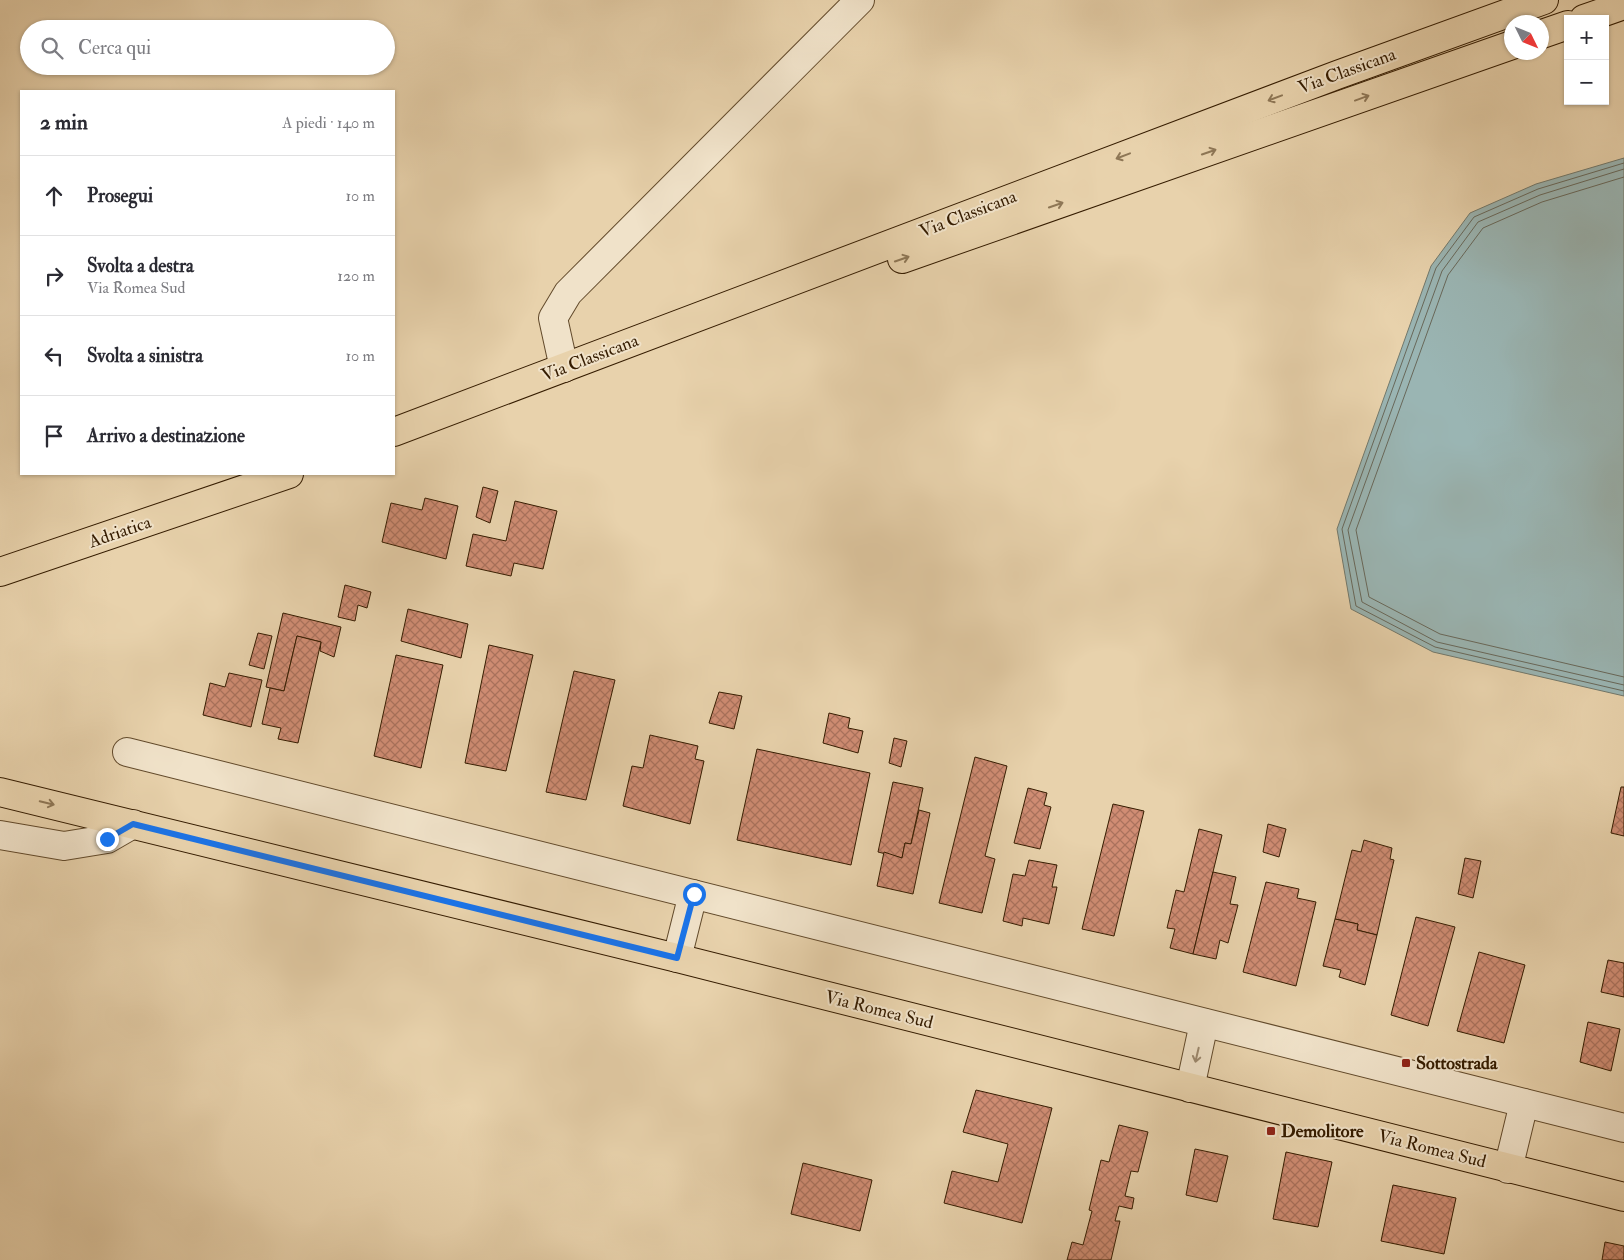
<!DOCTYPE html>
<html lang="it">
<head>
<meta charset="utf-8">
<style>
  :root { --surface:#fff; --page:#f2f2f3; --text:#2b2b33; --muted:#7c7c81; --line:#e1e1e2 }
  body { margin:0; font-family:"IM FELL Double Pica",serif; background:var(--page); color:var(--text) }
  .controls { position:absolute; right:15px; top:15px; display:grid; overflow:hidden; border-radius:0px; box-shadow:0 1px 4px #0004 }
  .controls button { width:45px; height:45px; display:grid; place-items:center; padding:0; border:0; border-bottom:1px solid var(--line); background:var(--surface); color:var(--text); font:25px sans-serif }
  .compass { position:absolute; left:1504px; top:15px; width:45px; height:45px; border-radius:50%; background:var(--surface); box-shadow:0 1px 4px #0004; rotate:133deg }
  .stop { position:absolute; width:15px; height:15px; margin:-11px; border:4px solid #1a73e8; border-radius:50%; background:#fff }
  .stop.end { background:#1a73e8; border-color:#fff; box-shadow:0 1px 5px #0008 }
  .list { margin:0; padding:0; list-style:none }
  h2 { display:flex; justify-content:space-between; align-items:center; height:65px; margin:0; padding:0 20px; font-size:21px }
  h2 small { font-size:16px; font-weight:400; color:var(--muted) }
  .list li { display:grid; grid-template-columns:32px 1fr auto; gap:15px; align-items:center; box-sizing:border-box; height:80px; padding:0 20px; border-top:1px solid var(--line) }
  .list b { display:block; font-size:19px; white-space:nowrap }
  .list p { margin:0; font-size:16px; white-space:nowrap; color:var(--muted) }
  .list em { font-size:16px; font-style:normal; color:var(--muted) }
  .icon { flex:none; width:28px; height:28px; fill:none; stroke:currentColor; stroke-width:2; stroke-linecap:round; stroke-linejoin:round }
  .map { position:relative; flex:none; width:1624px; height:1260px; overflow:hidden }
  .search { position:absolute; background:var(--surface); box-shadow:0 1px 4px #0004; left:20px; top:20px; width:375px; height:55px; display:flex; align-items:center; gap:12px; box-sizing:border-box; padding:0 18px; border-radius:28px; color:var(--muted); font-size:19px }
  .panel { position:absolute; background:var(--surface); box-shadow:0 1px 4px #0004; left:20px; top:90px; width:375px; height:385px; border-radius:0px }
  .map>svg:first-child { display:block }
  .water { fill:#9ab5b3; stroke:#72786b }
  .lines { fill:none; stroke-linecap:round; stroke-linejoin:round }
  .shore { stroke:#68685a; stroke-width:1 }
  .building { fill:url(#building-cross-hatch); stroke:#351c00 }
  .minor-casing { stroke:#624a2b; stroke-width:30 }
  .major-casing { stroke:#351c00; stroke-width:30 }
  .highway-casing { stroke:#351c00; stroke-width:30 }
  .minor { stroke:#f0e2c9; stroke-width:28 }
  .major { stroke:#e8d2ac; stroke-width:28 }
  .highway { stroke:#e8d2ac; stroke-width:28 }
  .oneway { stroke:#8e7756 }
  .oneway2 { stroke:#9c896f }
  .route { stroke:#1a73e8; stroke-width:6 }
  .poi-dot { fill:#8f2418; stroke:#f0e2c9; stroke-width:2 }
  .labels { text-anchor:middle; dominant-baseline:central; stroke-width:4; stroke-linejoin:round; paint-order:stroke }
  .street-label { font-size:18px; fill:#351c00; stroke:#f0e2c9 }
  .poi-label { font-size:18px; font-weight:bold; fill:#351c00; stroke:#f0e2c9; text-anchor:start }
</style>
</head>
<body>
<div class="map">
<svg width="1624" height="1260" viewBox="0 0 1624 1260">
  <defs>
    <pattern id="building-cross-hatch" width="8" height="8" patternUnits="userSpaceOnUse" patternTransform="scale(1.25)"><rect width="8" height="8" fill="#d08d74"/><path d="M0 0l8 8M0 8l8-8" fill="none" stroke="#aa725d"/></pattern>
  </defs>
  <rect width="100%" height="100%" fill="#e8d2ac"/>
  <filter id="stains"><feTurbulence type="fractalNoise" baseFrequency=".004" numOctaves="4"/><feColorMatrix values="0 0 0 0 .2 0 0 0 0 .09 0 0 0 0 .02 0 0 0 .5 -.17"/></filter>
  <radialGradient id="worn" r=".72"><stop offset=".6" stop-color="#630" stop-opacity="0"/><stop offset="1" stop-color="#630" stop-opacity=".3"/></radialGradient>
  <!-- water -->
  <path class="water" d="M1624 158V696L1433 652 1351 609 1337 529 1431 266 1470 213 1536 184Z"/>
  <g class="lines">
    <!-- shore -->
    <g class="shore">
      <path d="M1624 163 1538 189 1474 217 1436 268 1342 529 1356 606 1435 647 1624 691"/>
      <path d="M1624 169 1540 195 1478 222 1442 271 1348 530 1362 602 1437 642 1624 685"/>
      <path d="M1624 177 1542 202 1483 228 1448 275 1356 530 1369 597 1440 634 1624 677"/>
    </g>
  </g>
  <!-- building -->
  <g class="building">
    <path d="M483 487 498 491 490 523 476 517Z"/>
    <path d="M425 498 458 506 446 559 382 542 391 503 422 510Z"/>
    <path d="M515 501 557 511 543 569 514 563 511 576 466 566 473 534 506 541Z"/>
    <path d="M345 585 371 592 367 608 358 605 355 621 338 617Z"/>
    <path d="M408 609 468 624 461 658 401 641Z"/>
    <path d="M283 613 341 627 334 657 320 651 321 642 297 636 284 691 266 687Z"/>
    <path d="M258 633 272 636 264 669 249 665Z"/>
    <path d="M297 636 321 642 298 743 278 739 281 728 262 724 270 688 284 691Z"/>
    <path d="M489 645 533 655 506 771 465 763Z"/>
    <path d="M396 655 443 665 421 768 374 756Z"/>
    <path d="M574 671 615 680 586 800 546 792Z"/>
    <path d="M229 673 262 680 251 727 203 715 210 683 225 687Z"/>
    <path d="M719 692 742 696 734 729 709 723Z"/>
    <path d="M829 713 850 718 848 728 863 731 858 753 823 743Z"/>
    <path d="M650 735 698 746 695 759 704 761 690 824 623 806 632 766 643 768Z"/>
    <path d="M894 738 907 741 901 767 889 763Z"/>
    <path d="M757 749 870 773 851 865 737 840Z"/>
    <path d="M975 757 1007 766 985 856 995 859 982 913 939 903Z"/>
    <path d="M893 782 923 788 911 844 905 843 902 858 878 852Z"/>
    <path d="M1621 787H1624V836L1611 833Z"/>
    <path d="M1028 788 1047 793 1044 805 1051 807 1040 849 1014 843Z"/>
    <path d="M1113 804 1144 811 1114 936 1082 929Z"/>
    <path d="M919 810 930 813 913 894 877 886 884 852 902 858 905 843 911 844Z"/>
    <path d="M1268 824 1286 829 1279 857 1263 852Z"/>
    <path d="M1199 829 1222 835 1193 954 1170 948 1175 929 1167 928 1176 890 1184 892Z"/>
    <path d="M1364 840 1392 848 1390 859 1394 860 1377 935 1357 930 1358 924 1335 919 1352 850 1361 852Z"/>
    <path d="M1465 858 1481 861 1473 898 1458 894Z"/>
    <path d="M1029 860 1057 865 1052 887H1057L1049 924 1023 918 1022 926 1003 921 1013 874 1025 876Z"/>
    <path d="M1213 872 1236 877 1230 904 1238 905 1228 943 1220 940 1216 959 1193 954Z"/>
    <path d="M1266 882 1299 889 1297 898 1316 902 1296 986 1243 972Z"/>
    <path d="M1416 917 1455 927 1428 1026 1391 1015Z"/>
    <path d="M1335 919 1358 924 1357 930 1377 935 1365 985 1339 977 1341 970 1323 966Z"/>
    <path d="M1479 952 1525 965 1504 1043 1457 1031Z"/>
    <path d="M1608 960 1624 963V997L1601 992Z"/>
    <path d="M1588 1022 1620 1029 1611 1071 1580 1062Z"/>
    <path d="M976 1090 1052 1108 1022 1223 944 1203 952 1171 998 1182 1008 1144 963 1132Z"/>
    <path d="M1119 1125 1148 1132 1138 1172 1131 1171 1125 1196 1134 1198 1132 1209 1119 1206 1115 1221H1120L1111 1260H1067L1072 1242 1083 1245 1092 1211 1089 1210 1101 1160 1109 1162Z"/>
    <path d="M1195 1149 1228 1156 1217 1202 1186 1195Z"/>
    <path d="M1286 1152 1332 1162 1318 1227 1273 1219Z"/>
    <path d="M803 1163 872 1180 860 1231 791 1214Z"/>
    <path d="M1393 1185 1456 1198 1444 1254 1381 1241Z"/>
    <path d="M1605 1242 1624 1246V1260H1602Z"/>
  </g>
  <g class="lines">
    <!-- minor casing -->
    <g class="minor-casing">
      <g id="minor">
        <path d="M564 368 553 318 568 293 860 0"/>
        <path d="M127 752 1624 1128"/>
        <path d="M0 835 64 846 107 839 133 824"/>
        <path d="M677 958 693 894"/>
        <path d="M1190 1088 1204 1023"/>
        <path d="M1508 1169 1524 1103"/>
      </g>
    </g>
    <!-- major casing -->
    <g class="major-casing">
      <path id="major" d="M0 792 677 958 1624 1197"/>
    </g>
    <!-- highway casing -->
    <g class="highway-casing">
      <g id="highway">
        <path d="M1584 19 1624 5"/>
        <path d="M1542 34 1568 25"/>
        <path d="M902 259 1512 45"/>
        <path d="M394 432 1337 75 1544 0"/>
        <path d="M0 572 289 474"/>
      </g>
    </g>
    <!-- minor -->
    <use href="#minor" class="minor"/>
    <!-- major -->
    <use href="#major" class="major"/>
    <!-- highway -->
    <use href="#highway" class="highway"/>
  </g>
  <!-- one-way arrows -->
  <defs><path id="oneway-shaft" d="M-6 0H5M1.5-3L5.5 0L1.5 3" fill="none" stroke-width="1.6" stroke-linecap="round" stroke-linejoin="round" transform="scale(1.25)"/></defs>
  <g class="oneway">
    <use href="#oneway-shaft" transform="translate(1275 98) rotate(159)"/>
    <use href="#oneway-shaft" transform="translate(1362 98) rotate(-20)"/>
    <use href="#oneway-shaft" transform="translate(1209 152) rotate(-19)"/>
    <use href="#oneway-shaft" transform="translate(1123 156) rotate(159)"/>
    <use href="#oneway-shaft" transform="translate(1056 205) rotate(-19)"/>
    <use href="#oneway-shaft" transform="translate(902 259) rotate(-19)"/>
    <use href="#oneway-shaft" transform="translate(47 803) rotate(14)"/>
  </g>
  <use class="oneway2" href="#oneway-shaft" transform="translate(1197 1055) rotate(103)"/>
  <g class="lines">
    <!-- route -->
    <path class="route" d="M107 839 133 824 677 958 694 894"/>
  </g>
  <!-- markers -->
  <g class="poi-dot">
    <rect x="1401" y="1058" width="10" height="10" rx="2.5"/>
    <rect x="1266" y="1126" width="10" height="10" rx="2.5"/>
  </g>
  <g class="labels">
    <!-- street labels -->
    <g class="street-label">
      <text transform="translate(1347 71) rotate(-20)">Via Classicana</text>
      <text transform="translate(968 214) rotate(-21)">Via Classicana</text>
      <text transform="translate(590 358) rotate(-21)">Via Classicana</text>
      <text transform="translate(120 532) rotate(-19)">Adriatica</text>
      <text transform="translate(879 1010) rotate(14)">Via Romea Sud</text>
      <text transform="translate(1432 1149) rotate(14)">Via Romea Sud</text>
    </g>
    <!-- poi labels -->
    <g class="poi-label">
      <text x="1416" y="1063">Sottostrada</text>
      <text x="1281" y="1131">Demolitore</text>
    </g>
  </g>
  <rect width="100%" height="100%" filter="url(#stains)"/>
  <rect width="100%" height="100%" fill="url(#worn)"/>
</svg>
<div class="controls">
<button>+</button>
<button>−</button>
</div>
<svg class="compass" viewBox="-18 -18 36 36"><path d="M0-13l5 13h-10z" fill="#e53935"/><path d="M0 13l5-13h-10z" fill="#7c7c81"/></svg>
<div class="stop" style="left:694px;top:894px"></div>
<div class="stop end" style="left:107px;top:839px"></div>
<div class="search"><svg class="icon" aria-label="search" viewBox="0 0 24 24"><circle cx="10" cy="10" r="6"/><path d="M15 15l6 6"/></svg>Cerca qui</div>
<section class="panel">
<h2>2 min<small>A piedi · 140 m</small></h2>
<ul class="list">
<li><svg class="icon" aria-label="ahead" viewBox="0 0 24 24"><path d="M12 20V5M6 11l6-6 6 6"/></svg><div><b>Prosegui</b></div><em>10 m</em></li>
<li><svg class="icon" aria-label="right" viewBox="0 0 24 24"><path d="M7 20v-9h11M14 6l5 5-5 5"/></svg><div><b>Svolta a destra</b><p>Via Romea Sud</p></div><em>120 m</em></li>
<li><svg class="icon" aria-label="left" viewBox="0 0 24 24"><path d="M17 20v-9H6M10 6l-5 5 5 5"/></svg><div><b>Svolta a sinistra</b></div><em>10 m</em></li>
<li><svg class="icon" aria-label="arrive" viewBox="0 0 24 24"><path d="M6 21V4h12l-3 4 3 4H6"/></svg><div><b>Arrivo a destinazione</b></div></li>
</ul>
</section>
</div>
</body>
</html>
